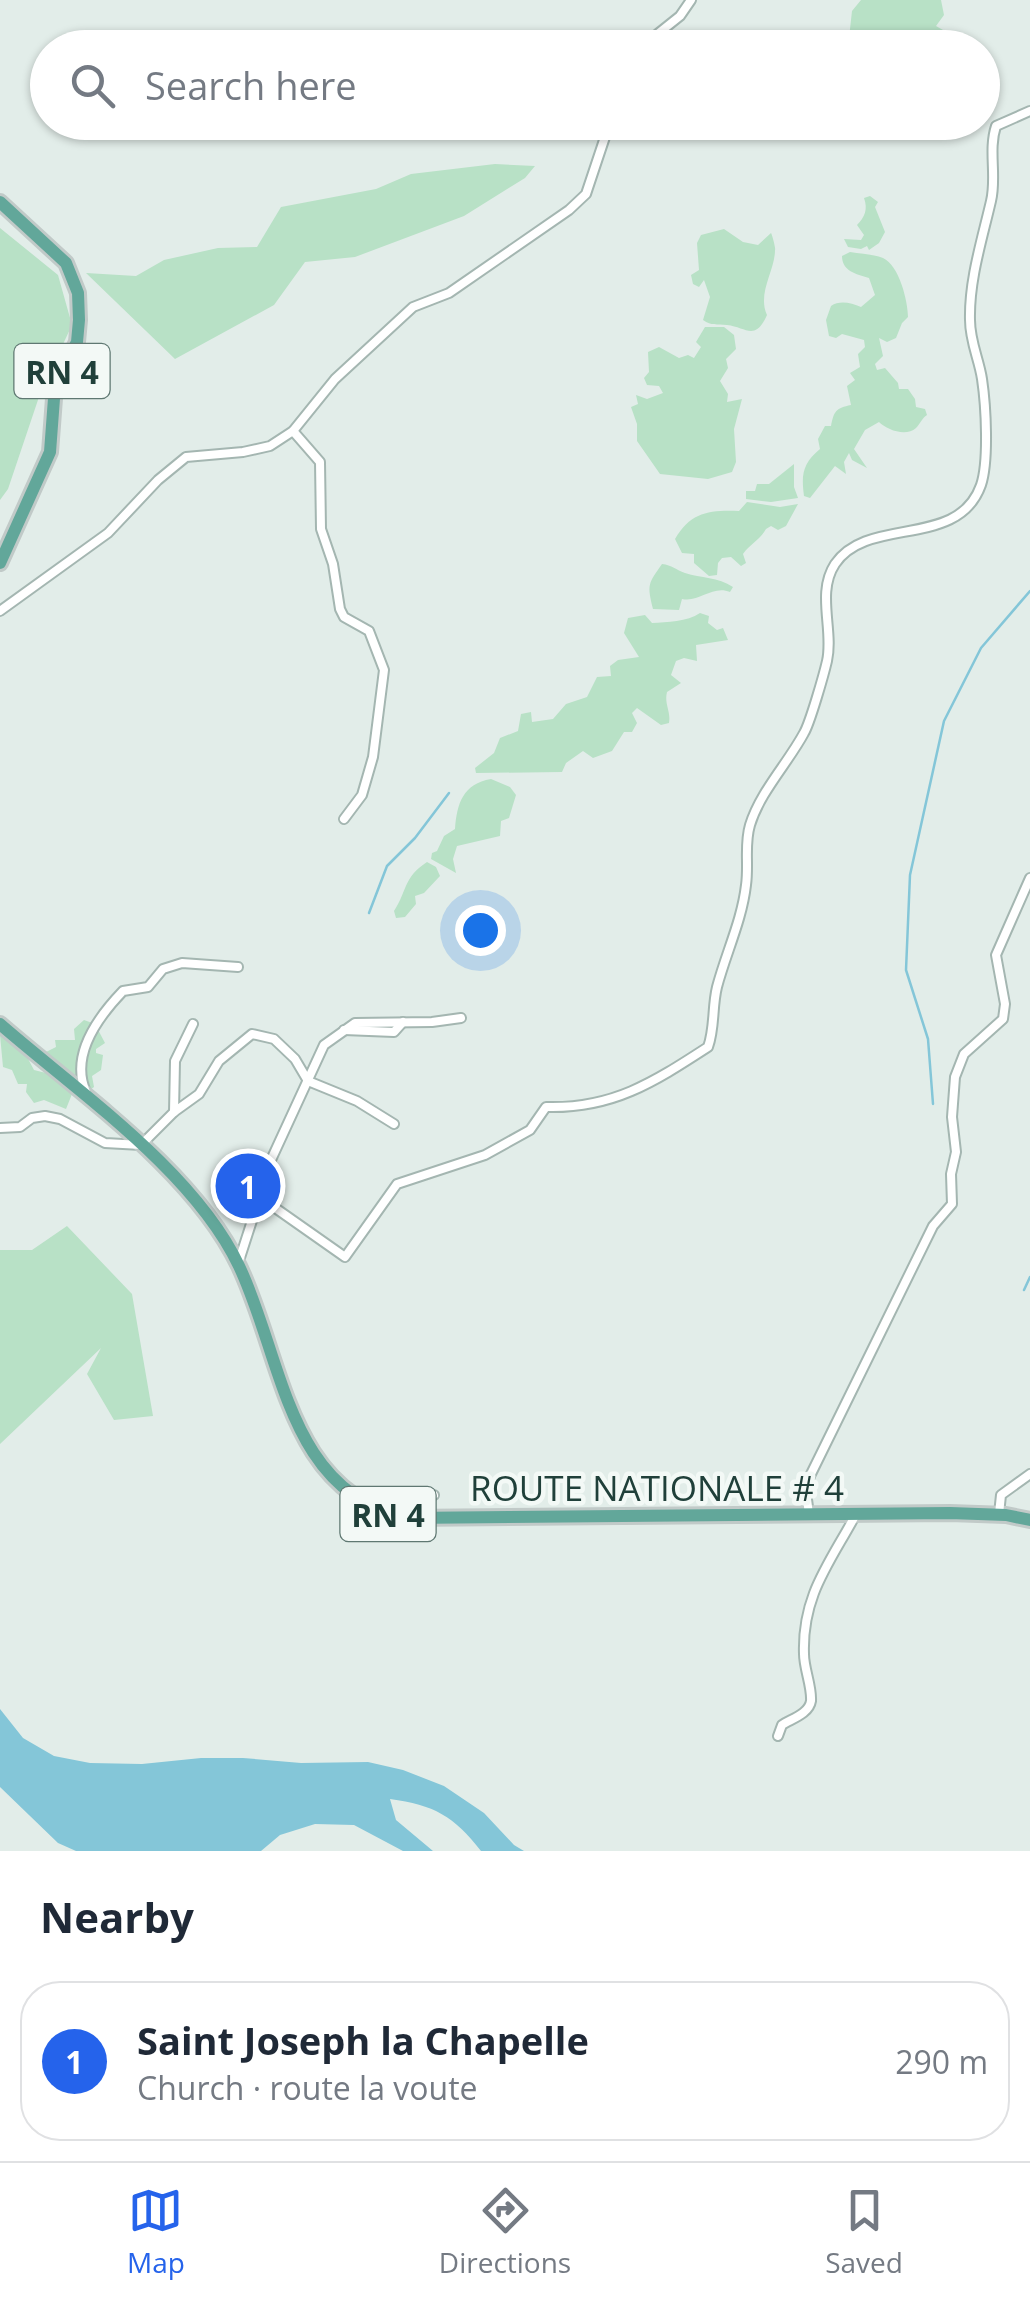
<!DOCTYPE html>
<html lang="en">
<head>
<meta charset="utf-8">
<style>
  :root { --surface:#fff; --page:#f2f2f3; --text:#1f2937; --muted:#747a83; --line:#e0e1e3; --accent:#2563eb }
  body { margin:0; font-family:"Open Sans",sans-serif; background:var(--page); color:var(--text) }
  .you { position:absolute; left:480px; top:930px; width:35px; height:35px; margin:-25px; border:8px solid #fff; border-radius:50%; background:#1a73e8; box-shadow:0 0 0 15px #1a73e833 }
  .badge { display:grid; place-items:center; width:65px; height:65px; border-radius:50%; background:var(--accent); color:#fff; font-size:32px; font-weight:700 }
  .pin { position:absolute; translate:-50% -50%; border:5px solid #fff; box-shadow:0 2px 10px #0006 }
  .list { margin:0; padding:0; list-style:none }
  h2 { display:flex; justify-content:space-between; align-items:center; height:130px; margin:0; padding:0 40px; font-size:42px }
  h2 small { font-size:32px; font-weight:400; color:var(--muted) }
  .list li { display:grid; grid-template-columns:65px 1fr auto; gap:30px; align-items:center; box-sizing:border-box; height:160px; margin:0 20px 20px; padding:0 20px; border:2px solid var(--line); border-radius:40px }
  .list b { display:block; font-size:38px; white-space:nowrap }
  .list p { margin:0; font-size:32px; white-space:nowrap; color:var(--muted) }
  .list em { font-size:32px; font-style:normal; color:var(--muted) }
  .icon { flex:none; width:55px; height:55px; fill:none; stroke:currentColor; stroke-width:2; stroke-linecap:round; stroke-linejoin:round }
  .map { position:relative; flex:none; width:1030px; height:1851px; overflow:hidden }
  .search { position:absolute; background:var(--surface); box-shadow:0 2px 8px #0004; left:30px; right:30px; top:30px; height:110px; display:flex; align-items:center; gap:25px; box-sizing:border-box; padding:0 35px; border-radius:55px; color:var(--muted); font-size:38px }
  .sheet { height:310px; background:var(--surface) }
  nav { display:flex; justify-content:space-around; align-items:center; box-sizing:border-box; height:140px; border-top:2px solid var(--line); background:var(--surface); font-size:28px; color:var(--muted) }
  nav a { display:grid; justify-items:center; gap:5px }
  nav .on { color:var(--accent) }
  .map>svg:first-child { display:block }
  .green { fill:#b8e1c6 }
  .water { fill:#84c6d8 }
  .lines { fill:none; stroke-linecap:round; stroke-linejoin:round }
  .stream { stroke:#84c6d8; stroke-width:2.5 }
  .street-casing { stroke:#a4b6b1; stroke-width:12 }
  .primary-casing { stroke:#c1cac8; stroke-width:18 }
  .street { stroke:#fff; stroke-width:8 }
  .primary { stroke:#62a79a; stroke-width:12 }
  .labels { text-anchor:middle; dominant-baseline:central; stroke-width:9; stroke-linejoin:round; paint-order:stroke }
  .shield { fill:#f3f9f6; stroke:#5f7872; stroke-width:2.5 }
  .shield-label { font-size:32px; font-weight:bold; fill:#20403a }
  .street-label { font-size:35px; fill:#20403a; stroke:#f3f9f6 }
</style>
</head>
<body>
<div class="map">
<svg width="1030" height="1851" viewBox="0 0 1030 1851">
  <rect width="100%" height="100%" fill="#e2ede9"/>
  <!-- green -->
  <g class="green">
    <path d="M861 0H941L944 15 936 26 950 34 944 47H848L852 11Z"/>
    <path d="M495 164 535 166 525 178 464 216 355 257 305 262 274 305 175 359 86 273 136 276 164 260 218 248 257 247 281 207 376 189 411 174Z"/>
    <path d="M870 196 878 202 875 207 885 232 879 243 869 250 867 246 861 249 848 247 844 239 861 240 864 235 857 225C865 217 868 209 864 198Z"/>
    <path d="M0 228 58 275 72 325 41 391 8 489 0 500Z"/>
    <path d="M724 229 743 242 758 245 771 233C772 234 776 249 775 250 775 271 757 293 767 315 755 342 746 327 727 325 716 324 712 326 703 320L710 297 704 280 699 287 693 284 691 275 699 270 697 243 701 235Z"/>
    <path d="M850 252C861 254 873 254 883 258 899 265 908 301 908 317L902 323 896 338 887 342 879 338 883 356 875 364 877 370 885 368 898 383 899 389H908L915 399 916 407 925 409 927 415C922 418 920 424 916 428 906 437 887 430 879 422L865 430 854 449 867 468 852 460 849 453 844 462 846 474 835 466 810 498 804 496C801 474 803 463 820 449L818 439 825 426H831C834 411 836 408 851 405L847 386 855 380 850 373 860 367 858 354 865 347 864 340 842 334 836 338 829 336 826 320 831 306C840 300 851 303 861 307L875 295 869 278C856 274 842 271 842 256Z"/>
    <path d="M705 327H724L734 335 736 349 726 359 728 368 720 381 728 394 727 402 742 399 734 429 736 462 732 472 708 479 660 474 637 441V424L631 407 638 404 636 395 647 399 663 393 659 386 647 385 644 378 649 372 648 352 659 347 679 358 688 355 694 358 701 347 696 342Z"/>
    <path d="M794 464V487L798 498 771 502 746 499V491H755L757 484H769Z"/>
    <path d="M747 502 780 507 798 504 786 526 778 530 771 526 766 529C760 540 750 544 743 554L746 563 741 566 731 557 722 558 718 563 717 575 709 576 694 563V554L682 553 675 539C691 512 709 510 739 511Z"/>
    <path d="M662 564C672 565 676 570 685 573 701 578 718 577 733 587L730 592C712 585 699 603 682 599L679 610 653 609C647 584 648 584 662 564Z"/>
    <path d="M700 613 709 616 708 623 717 630 723 628 728 640 696 645 697 661 684 658 676 661 671 675 681 683 667 692C664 704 671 711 669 723L661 725 637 708 632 713 637 723 632 732H624L612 751 593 758 583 751 566 763 562 772 476 773 475 768 494 753 500 738 518 731 521 714 531 712 532 722 553 719 566 704 587 697 597 677 611 676 610 666 618 660 639 657 624 633 628 618 645 615 652 623C667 622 687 622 700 613Z"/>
    <path d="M491 779 510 787 516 795 509 818 501 821 500 836 457 846 453 859 456 873 431 859 432 853 437 851 444 836 455 829C457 803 463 784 491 779Z"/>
    <path d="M427 862 436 867 440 876 424 893 415 896 416 904 405 917 396 918 394 911C408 889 403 878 427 862Z"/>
    <path d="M84 1020 95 1024 105 1043 96 1049V1053L103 1055 101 1070 92 1076 94 1087 87 1092 78 1076 66 1075 55 1061 48 1059 46 1052 56 1047 55 1040H75L74 1029Z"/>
    <path d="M0 1035 26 1055 34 1070 46 1073 72 1094 66 1109 44 1100 34 1103 26 1092 27 1084H18L12 1070 3 1067Z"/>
    <path d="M67 1226 132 1294 153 1416 114 1420 87 1374 101 1348 0 1444V1250H32Z"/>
  </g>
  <!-- water -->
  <path class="water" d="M0 1709 23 1738 54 1756 90 1763 142 1764 201 1758H243L301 1763 368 1762 403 1770 444 1786 484 1813 514 1845 524 1851H481C454 1816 434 1805 390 1799L396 1820 433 1851H403L354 1825 315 1824 280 1835 261 1851H76L58 1843 0 1787Z"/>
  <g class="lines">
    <!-- stream -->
    <g class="stream">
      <path d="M369 913 387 866 415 838 449 793"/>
      <path d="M933 1104 928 1039 906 970 910 875 944 721 981 648 1030 591"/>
      <path d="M1024 1290 1030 1277"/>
    </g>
    <!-- street casing -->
    <g class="street-casing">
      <g id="street">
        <path d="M640 48 680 16 691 0"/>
        <path d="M293 431 320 462 321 529 333 564 340 609 344 617 369 631 384 670 373 757 362 795 344 819"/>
        <path d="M0 611 108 533 158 480 186 457 243 452 270 446 293 431 335 379 413 307 449 293 569 210 586 194 610 122"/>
        <path d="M344 1030 394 1032 403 1022"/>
        <path d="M86 1092C70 1056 98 1017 123 991L148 987 163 969 182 963 238 967"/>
        <path d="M174 1112 175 1061 193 1024"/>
        <path d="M0 1128 20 1127 32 1118 45 1116 60 1119 105 1143 141 1145 174 1112 199 1094 219 1061 252 1034 274 1039 295 1059 308 1081 357 1101 394 1124"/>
        <path d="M258 1202 259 1186 324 1045 355 1023 432 1022 461 1018"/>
        <path d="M238 1264 258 1202 271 1205 345 1257 397 1184 485 1155 530 1130 546 1107C613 1109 654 1082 708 1047 715 1028 712 1007 717 987 726 953 742 920 746 885 749 864 744 845 750 825 760 792 788 763 804 733 810 723 824 674 827 661 834 630 816 593 835 564 868 515 958 550 981 485 989 461 986 406 982 379 979 359 970 342 970 320 969 280 982 240 991 201 997 177 988 150 996 126L1030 111"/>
        <path d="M379 1510C391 1495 416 1503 434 1495"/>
        <path d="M809 1514 806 1492 810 1476 933 1226 952 1204 951 1174 956 1152 952 1117 955 1077 964 1054 1003 1019 1005 1004 996 955 1030 878"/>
        <path d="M999 1514 1001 1495 1030 1474"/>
        <path d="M778 1736 782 1725C791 1719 809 1714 811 1701 812 1686 804 1669 804 1654 802 1596 829 1564 855 1516"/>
      </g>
    </g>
    <!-- primary casing -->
    <g class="primary-casing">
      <g id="primary">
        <path d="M0 202 66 263 78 293 79 320 77 342 55 385 50 452 0 563"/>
        <path d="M0 1024C78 1092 194 1171 239 1266 283 1358 287 1492 406 1518L950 1513 1006 1515 1030 1520"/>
      </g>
    </g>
    <!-- street -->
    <use href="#street" class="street"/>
    <!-- primary -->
    <use href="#primary" class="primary"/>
  </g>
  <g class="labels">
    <!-- shield labels -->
    <g class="shield">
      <rect x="14.5" y="344" width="95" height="54" rx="8"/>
      <rect x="340.5" y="1487" width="95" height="54" rx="8"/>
    </g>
    <g class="shield-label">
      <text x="62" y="371">RN 4</text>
      <text x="388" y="1514">RN 4</text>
    </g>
    <!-- street labels -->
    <g class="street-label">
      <text x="657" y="1487">ROUTE NATIONALE # 4</text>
    </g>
  </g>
</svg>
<div class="you"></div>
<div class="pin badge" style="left:248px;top:1186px">1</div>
<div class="search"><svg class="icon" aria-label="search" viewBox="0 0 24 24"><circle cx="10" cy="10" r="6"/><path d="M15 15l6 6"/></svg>Search here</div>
</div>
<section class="sheet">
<h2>Nearby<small></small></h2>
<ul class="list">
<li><span class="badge">1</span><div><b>Saint Joseph la Chapelle</b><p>Church · route la voute</p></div><em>290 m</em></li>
</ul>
</section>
<nav>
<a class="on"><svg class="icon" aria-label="map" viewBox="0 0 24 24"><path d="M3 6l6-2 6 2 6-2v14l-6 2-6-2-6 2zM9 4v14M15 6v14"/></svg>Map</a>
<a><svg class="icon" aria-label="directions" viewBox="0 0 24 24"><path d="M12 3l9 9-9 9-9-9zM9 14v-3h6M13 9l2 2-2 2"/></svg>Directions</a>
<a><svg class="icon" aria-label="saved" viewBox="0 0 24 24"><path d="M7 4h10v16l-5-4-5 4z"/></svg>Saved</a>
</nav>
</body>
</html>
